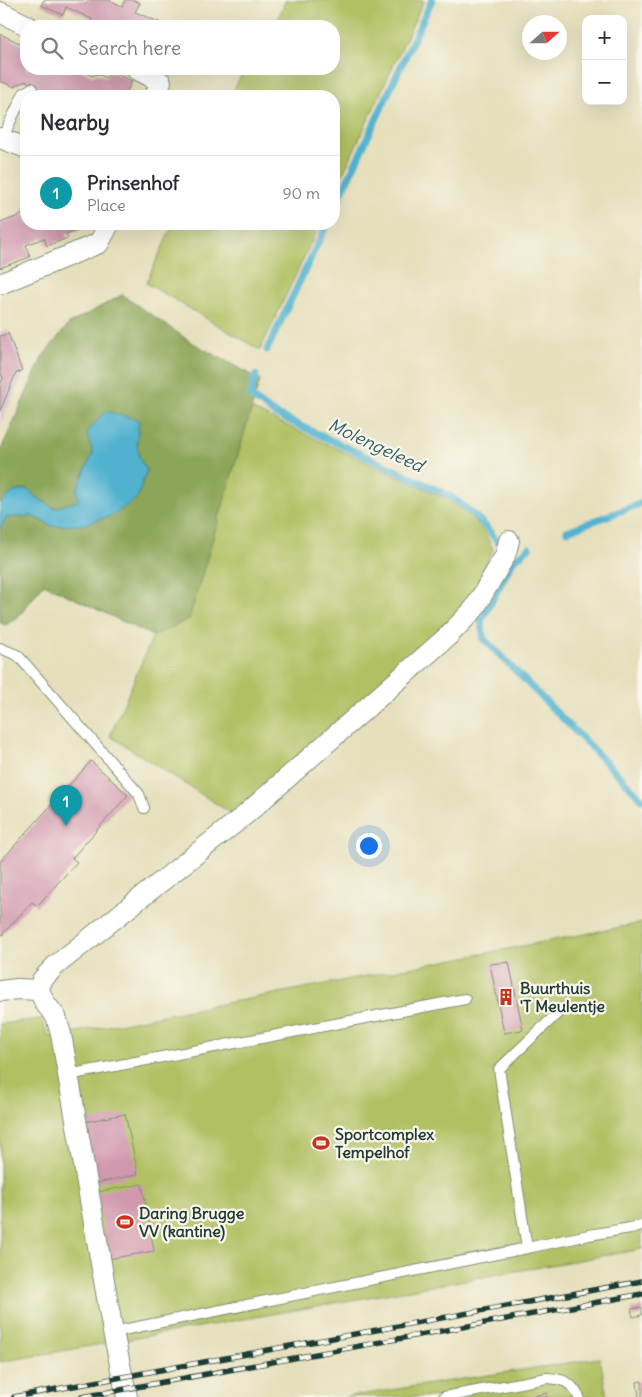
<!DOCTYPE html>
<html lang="en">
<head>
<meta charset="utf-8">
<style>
  :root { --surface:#fff; --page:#f7f7f7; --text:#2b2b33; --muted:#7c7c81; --line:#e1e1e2; --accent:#c8321e }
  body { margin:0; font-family:Delius,sans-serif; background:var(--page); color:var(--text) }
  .controls { position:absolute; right:15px; top:15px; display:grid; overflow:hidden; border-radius:10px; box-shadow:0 5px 20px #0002 }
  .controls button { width:45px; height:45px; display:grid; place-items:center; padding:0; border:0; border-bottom:1px solid var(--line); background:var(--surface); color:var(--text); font:25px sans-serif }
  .compass { position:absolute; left:522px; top:15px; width:45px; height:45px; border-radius:50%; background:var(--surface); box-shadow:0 5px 20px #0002; rotate:69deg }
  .you { position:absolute; left:368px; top:845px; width:18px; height:18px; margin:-12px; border:4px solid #fff; border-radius:50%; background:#1a73e8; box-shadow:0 0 0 8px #1a73e833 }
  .badge { display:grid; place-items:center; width:32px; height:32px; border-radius:50%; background:var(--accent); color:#fff; font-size:16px; font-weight:700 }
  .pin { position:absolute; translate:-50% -41px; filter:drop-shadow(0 1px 2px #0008) }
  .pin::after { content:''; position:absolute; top:26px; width:18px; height:15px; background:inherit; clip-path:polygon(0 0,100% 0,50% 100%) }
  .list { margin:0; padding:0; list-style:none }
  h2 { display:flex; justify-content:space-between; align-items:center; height:65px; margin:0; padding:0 20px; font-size:21px }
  h2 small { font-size:16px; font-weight:400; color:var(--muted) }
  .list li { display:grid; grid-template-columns:32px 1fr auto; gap:15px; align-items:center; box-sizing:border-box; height:75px; padding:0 20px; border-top:1px solid var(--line) }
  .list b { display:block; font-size:19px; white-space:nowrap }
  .list p { margin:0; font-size:16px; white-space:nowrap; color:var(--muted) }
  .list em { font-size:16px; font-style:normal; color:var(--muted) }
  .icon { flex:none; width:28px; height:28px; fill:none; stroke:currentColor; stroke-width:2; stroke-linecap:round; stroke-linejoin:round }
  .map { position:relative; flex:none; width:642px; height:1397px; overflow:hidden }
  .search { position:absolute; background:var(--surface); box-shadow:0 5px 20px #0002; left:20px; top:20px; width:320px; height:55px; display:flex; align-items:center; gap:12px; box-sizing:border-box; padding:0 18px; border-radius:20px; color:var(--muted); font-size:19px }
  .panel { position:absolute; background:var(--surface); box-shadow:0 5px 20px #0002; left:20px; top:90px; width:320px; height:140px; border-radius:20px }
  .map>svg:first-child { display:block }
  .industrial { fill:#d2bdc5 }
  .green { fill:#b0c062; stroke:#687e4b }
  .forest { fill:#8ca658; stroke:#567246 }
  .water { fill:#51b2d0; stroke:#387882 }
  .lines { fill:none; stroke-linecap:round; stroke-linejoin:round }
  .stream { stroke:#51b2d0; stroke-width:7 }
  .building { fill:#d097ae }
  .service-casing { stroke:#828e78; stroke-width:12 }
  .minor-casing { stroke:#828e78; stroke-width:22 }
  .service { stroke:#fff; stroke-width:10 }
  .minor { stroke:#fff; stroke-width:20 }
  .rail-casing { stroke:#1f3d34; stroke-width:5.5 }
  .rail { stroke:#fbf7ec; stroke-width:4; stroke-dasharray:11; stroke-linecap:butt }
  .labels { text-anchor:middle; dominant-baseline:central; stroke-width:4.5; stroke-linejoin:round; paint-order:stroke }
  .poi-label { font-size:16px; font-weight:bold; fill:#1f3d34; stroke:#fbf7ec; text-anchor:start }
  .water-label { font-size:18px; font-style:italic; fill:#2e6063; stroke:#fbf7ec }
</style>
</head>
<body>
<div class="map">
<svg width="642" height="1397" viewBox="0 0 642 1397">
  <rect width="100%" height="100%" fill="#fbf7ec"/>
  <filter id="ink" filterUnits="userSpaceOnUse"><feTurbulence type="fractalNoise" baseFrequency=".02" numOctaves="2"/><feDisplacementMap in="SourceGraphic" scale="10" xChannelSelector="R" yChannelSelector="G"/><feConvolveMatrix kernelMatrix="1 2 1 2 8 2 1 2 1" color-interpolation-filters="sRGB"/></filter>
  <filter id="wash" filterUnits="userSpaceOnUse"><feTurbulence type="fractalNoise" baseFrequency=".0096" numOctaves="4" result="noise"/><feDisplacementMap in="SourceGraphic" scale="20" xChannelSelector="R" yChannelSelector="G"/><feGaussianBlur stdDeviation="1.12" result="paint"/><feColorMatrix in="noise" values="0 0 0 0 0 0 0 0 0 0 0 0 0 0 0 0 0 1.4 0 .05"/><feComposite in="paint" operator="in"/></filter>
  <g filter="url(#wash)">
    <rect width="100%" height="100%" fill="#e5dfbb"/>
    <!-- industrial -->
    <path class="industrial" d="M9 329 25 370 0 425V332Z"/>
    <!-- green -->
    <g class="green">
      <path d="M286 0H424L334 193V96H231L244 69H334V26H270L278 19Z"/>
      <path d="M173 224H320L260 350 146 283Z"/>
      <path d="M122 295 191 342 260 380 251 409 449 500C471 517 482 523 493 549L470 603 234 815 110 736 153 636 44 584 18 617 6 625 0 623V452L43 356 69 324Z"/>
      <path d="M642 923V1249L0 1362V1024L40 1019 50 1037Z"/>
      <path d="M600 1358 607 1397H345Z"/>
    </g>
    <!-- forest -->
    <path class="forest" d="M122 295 191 342 260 380 189 619 153 636 44 584 18 617 6 625 0 623V530L6 518 32 516 52 526 137 498 147 470C134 454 137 441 139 421L87 433 93 453 77 489 78 501 55 508 39 499 27 489 13 492 0 504V452L43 356 69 324Z"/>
    <!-- water -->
    <path class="water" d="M105 411 139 420C137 441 134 454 147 470L137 498 113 515 82 525 52 526 32 516 6 518 0 530V504L13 492 27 489 39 499 55 508 78 501 77 489 93 453 87 433Z"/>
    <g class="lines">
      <!-- stream -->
      <g class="stream">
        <path d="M334 209 432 0"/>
        <path d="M267 350 327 224"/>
        <path d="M256 375 250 396 275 414 450 496C470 510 485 523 498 543"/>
        <path d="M567 531 642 503"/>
        <path d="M529 548 513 561 481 621 484 639 642 799"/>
      </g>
    </g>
    <g id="blocks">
      <!-- building -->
      <g class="building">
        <path d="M44 0H109L122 6 125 0H134L140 3 135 12 168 26H88L92 19 66 7 63 15 41 5Z"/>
        <path d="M0 34 26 46V69H78L92 76 98 74 106 78 110 71 132 81 125 96H35L32 95 34 93 29 83 26 81 16 85 15 87 0 81Z"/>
        <path d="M26 209V224H85L86 227 66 234 68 238 47 246 44 238 26 245 30 257 0 268V223L24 214 22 210Z"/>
        <path d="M8 333 22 371 16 373 0 411V385L3 378 0 371V336Z"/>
        <path d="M91 761 128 795 72 858 77 862 37 906 32 902 0 937V862Z"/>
        <path d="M509 962 523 1030 504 1033 490 964Z"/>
        <path d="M125 1114 138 1174 97 1183 84 1122Z"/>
        <path d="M142 1184 154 1251 108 1259 97 1192Z"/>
        <path d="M642 1307V1315L633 1317 631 1309Z"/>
        <path d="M642 1381V1397H639L637 1382Z"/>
        <path d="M547 1393V1397H533L532 1396Z"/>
      </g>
    </g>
  </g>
  <g filter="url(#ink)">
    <use href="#blocks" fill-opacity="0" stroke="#828e78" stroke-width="1"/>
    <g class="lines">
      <!-- service casing -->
      <g class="service-casing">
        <g id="service">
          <path d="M2 139 24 93 32 88"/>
          <path d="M0 648 17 655 21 659 139 794 144 808"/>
          <path d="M68 1075 465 999"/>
          <path d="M527 1248 589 1235 642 1226"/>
          <path d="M113 1332 527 1248 499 1069 563 1008"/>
          <path d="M444 1397 547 1378C564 1379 571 1382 579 1397"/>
        </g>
      </g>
      <!-- minor casing -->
      <g class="minor-casing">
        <g id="minor">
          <path d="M0 12 28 26"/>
          <path d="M136 69 161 82 155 96"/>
          <path d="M0 138 26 148"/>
          <path d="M0 284 99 243 109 224"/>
          <path d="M0 991 17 989 39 990"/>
          <path d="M127 1397 113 1332 61 1034 56 1017 45 1003 39 990 42 980 55 966 245 815 448 636 474 609 505 556 509 541"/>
        </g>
      </g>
      <!-- service -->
      <use href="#service" class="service"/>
      <!-- minor -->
      <use href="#minor" class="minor"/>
      <!-- rail casing -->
      <g class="rail-casing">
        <g id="rail">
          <path d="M14 1397 642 1281"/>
          <path d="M82 1397 642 1294"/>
        </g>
      </g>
      <!-- rail -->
      <use href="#rail" class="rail"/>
    </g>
  </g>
  <!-- icons -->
  <defs>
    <g id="building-bare" transform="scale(1.35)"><path d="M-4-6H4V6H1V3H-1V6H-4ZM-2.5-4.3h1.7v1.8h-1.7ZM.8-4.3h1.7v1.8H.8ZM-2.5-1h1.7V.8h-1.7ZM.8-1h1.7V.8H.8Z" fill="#c8321e" stroke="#fbf7ec" stroke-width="2.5" paint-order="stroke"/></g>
    <g id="stadium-bare" transform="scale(1.35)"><path d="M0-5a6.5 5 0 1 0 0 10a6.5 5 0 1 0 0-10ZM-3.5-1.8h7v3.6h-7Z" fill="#c8321e" stroke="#fbf7ec" stroke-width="2.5" paint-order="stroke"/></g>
  </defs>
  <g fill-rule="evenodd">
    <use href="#building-bare" x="506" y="997"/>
    <use href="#stadium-bare" x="321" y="1143"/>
    <use href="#stadium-bare" x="125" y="1222"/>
  </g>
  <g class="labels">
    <!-- poi labels -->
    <g class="poi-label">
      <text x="520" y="988">Buurthuis<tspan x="520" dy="18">'T Meulentje</tspan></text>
      <text x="335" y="1134">Sportcomplex<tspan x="335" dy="18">Tempelhof</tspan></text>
      <text x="139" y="1213">Daring Brugge<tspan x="139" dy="18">VV (kantine)</tspan></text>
    </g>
    <!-- water labels -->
    <g class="water-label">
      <text transform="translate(376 445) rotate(25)">Molengeleed</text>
    </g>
  </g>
</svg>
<div class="controls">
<button>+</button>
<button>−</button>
</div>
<svg class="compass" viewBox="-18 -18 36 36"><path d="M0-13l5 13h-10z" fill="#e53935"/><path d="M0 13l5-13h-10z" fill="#7c7c81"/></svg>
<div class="you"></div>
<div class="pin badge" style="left:66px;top:826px;background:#0f9aa8">1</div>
<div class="search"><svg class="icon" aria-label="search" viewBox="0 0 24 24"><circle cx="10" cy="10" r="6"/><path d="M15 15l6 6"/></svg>Search here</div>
<section class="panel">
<h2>Nearby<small></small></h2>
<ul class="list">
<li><span class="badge" style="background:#0f9aa8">1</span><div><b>Prinsenhof</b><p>Place</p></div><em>90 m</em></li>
</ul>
</section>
</div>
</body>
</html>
